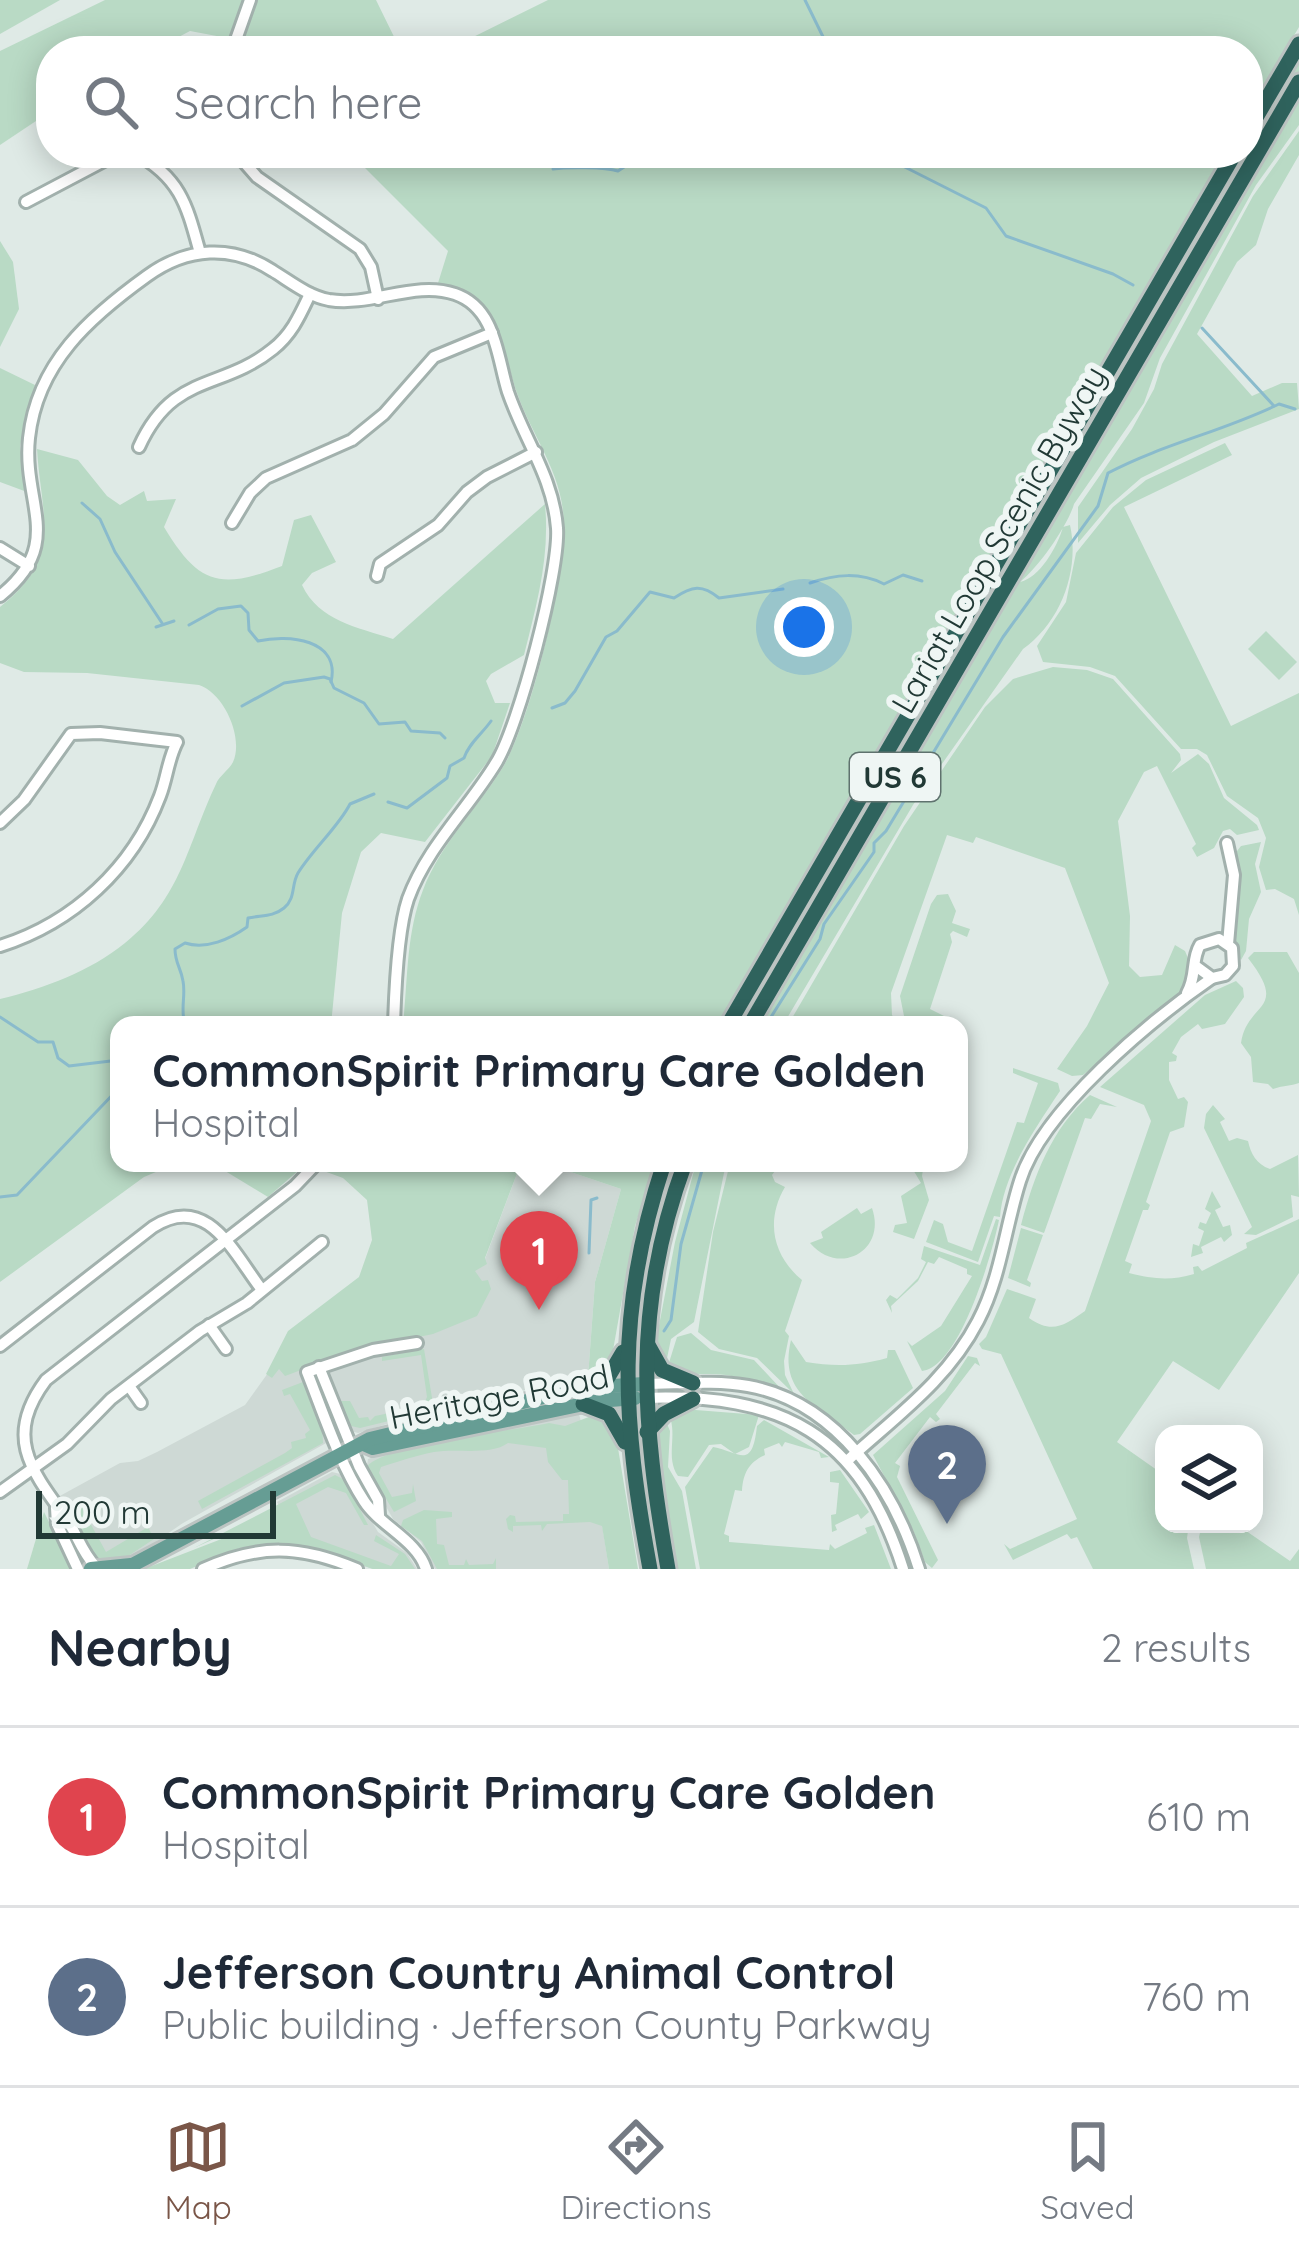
<!DOCTYPE html>
<html lang="en">
<head>
<meta charset="utf-8">
<style>
  :root { --surface:#fff; --page:#f2f2f3; --text:#1f2937; --muted:#747a83; --line:#e0e1e3; --accent:#7a5648 }
  body { margin:0; font-family:Quicksand,sans-serif; background:var(--page); color:var(--text) }
  .controls { position:absolute; right:36px; bottom:36px; display:grid; overflow:hidden; border-radius:24px; box-shadow:0 6px 30px #0003 }
  .controls button { width:108px; height:108px; display:grid; place-items:center; padding:0; border:0; border-bottom:3px solid var(--line); background:var(--surface); color:var(--text); font:60px sans-serif }
  .scale { position:absolute; left:36px; bottom:30px; width:240px; box-sizing:border-box; padding-left:12px; border:6px solid #213935; border-top:0; font-size:33px; line-height:42px; white-space:nowrap; color:#213935; -webkit-text-stroke:9px #eff6f4; paint-order:stroke }
  .you { position:absolute; left:804px; top:627px; width:42px; height:42px; margin:-30px; border:9px solid #fff; border-radius:50%; background:#1a73e8; box-shadow:0 0 0 18px #1a73e833 }
  .badge { display:grid; place-items:center; width:78px; height:78px; border-radius:50%; background:var(--accent); color:#fff; font-size:39px; font-weight:700 }
  .pin { position:absolute; translate:-50% -99px; filter:drop-shadow(0 3px 6px #0008) }
  .pin::after { content:''; position:absolute; top:63px; width:42px; height:36px; background:inherit; clip-path:polygon(0 0,100% 0,50% 100%) }
  .popup { position:absolute; left:110px; top:1016px; width:858px; height:156px; box-sizing:border-box; display:grid; place-content:center; border-radius:24px; background:var(--surface); filter:drop-shadow(0 3px 9px #0005); font-size:39px; white-space:nowrap; color:var(--muted) }
  .popup b { font-size:45px; color:var(--text) }
  .popup::after { content:''; position:absolute; left:50%; top:100%; margin-left:-24px; border:24px solid transparent; border-top-color:var(--surface) }
  .list { margin:0; padding:0; list-style:none }
  h2 { display:flex; justify-content:space-between; align-items:center; height:156px; margin:0; padding:0 48px; font-size:51px }
  h2 small { font-size:39px; font-weight:400; color:var(--muted) }
  .list li { display:grid; grid-template-columns:78px 1fr auto; gap:36px; align-items:center; box-sizing:border-box; height:180px; padding:0 48px; border-top:3px solid var(--line) }
  .list b { display:block; font-size:45px; white-space:nowrap }
  .list p { margin:0; font-size:39px; white-space:nowrap; color:var(--muted) }
  .list em { font-size:39px; font-style:normal; color:var(--muted) }
  .icon { flex:none; width:66px; height:66px; fill:none; stroke:currentColor; stroke-width:2; stroke-linecap:round; stroke-linejoin:round }
  .map { position:relative; flex:none; width:1299px; height:1569px; overflow:hidden }
  .search { position:absolute; background:var(--surface); box-shadow:0 6px 30px #0003; left:36px; right:36px; top:36px; height:132px; display:flex; align-items:center; gap:30px; box-sizing:border-box; padding:0 42px; border-radius:48px; color:var(--muted); font-size:45px }
  .sheet { height:516px; background:var(--surface) }
  nav { display:flex; justify-content:space-around; align-items:center; box-sizing:border-box; height:168px; border-top:3px solid var(--line); background:var(--surface); font-size:33px; color:var(--muted) }
  nav a { display:grid; justify-items:center; gap:6px }
  nav .on { color:var(--accent) }
  .map>svg:first-child { display:block }
  .built { fill:#ced9d5 }
  .green { fill:#b9dac5 }
  .lines { fill:none; stroke-linecap:round; stroke-linejoin:round }
  .stream { stroke:#8abbcc; stroke-width:3 }
  .minor-casing { stroke:#a2b1ad; stroke-width:16 }
  .major-casing { stroke:#bcc4c2; stroke-width:20 }
  .highway-casing { stroke:#bcc4c2; stroke-width:21 }
  .minor { stroke:#fff; stroke-width:10 }
  .major { stroke:#669d94; stroke-width:14 }
  .highway { stroke:#2f635d; stroke-width:15 }
  .labels { text-anchor:middle; dominant-baseline:central; stroke-width:12; stroke-linejoin:round; paint-order:stroke }
  .shield { fill:#eff6f4; stroke:#5f726e; stroke-width:3 }
  .shield-label { font-size:30px; font-weight:bold; fill:#213935 }
  .street-label { font-size:33px; fill:#213935; stroke:#eff6f4 }
</style>
</head>
<body>
<div class="map">
<svg width="1299" height="1569" viewBox="0 0 1299 1569">
  <rect width="100%" height="100%" fill="#dfeae6"/>
  <!-- built -->
  <g class="built">
    <path d="M521 1163H544L621 1189 595 1282 588 1377 435 1409 358 1433 351 1431 323 1361 409 1338 485 1259Z"/>
    <path d="M283 1343 301 1369 328 1442 183 1523 125 1563 118 1566 92 1560 58 1497 120 1463 138 1461 157 1452 245 1405 273 1366Z"/>
    <path d="M579 1414 594 1472 609 1569H435L421 1542 393 1519 366 1471 368 1459 389 1452Z"/>
    <path d="M332 1472 345 1475 378 1532 407 1553 417 1569H373L304 1546 277 1502Z"/>
  </g>
  <!-- green -->
  <g class="green">
    <path d="M0 0H60L0 34Z"/>
    <path d="M105 0H376L401 51H249L238 40 190 31 152 51H51V111L0 145V51Z"/>
    <path d="M548 0H1299V27L1248 114V51H445Z"/>
    <path d="M1299 51V74L1039 519 1030 514 1240 153H1248V139Z"/>
    <path d="M1299 101V125L1256 185 1160 358 1144 403 1074 504C1068 525 1039 567 1020 582 1039 578 1057 548 1063 527L1070 525C1080 570 1061 622 1023 649L913 805 783 1025H761Z"/>
    <path d="M1299 131V155L1268 209 1256 245 1237 262 1197 334 1252 396 1282 383H1297L1299 409 1214 442 1141 478 1110 505 1078 543V507L1132 429 1154 389 1162 364 1253 196Z"/>
    <path d="M350 153H1225L718 1025H403C408 979 406 934 423 890 441 843 477 809 503 767 531 721 569 565 563 511 558 465 527 428 514 384 500 338 495 292 438 283L448 251Z"/>
    <path d="M0 241 13 262 19 309 0 347Z"/>
    <path d="M0 368 35 385 20 446 27 492 0 482Z"/>
    <path d="M1225 443 1232 455 1124 507 1231 726 1299 693V915L1294 899 1275 889 1266 890 1259 867 1266 838 1258 818 1227 796 1207 755 1197 749H1181L1115 676 1090 667 1043 662 1037 646 1066 602 1076 553 1113 507 1146 480Z"/>
    <path d="M37 449 78 460 107 496 120 505 144 491 147 501 176 499 164 527C199 585 220 590 282 566L294 520 311 515 336 562 312 573 302 585C319 621 357 627 393 639L545 504C550 557 537 603 524 655L491 674 486 681 495 703H510L492 756 425 842 381 833 361 852 342 913 331 1025H119V1163H194L170 1166 144 1177 0 1282V999C45 988 89 972 125 943 182 897 187 845 216 784 219 776 229 770 233 762 244 738 224 693 199 685L87 673 24 672 0 663V607C64 557 41 517 37 449Z"/>
    <path d="M1022 528 1029 531 746 1025H733Z"/>
    <path d="M1266 631 1297 662 1279 680 1248 649Z"/>
    <path d="M1053 667 1087 670 1113 679 1180 754 1181 760 1171 773 1198 754 1209 764 1224 798 1257 825 1259 830 1237 835 1230 829 1223 831 1214 848 1197 857 1192 848 1196 844 1157 766 1144 772 1118 821 1130 916 1129 966 1140 977 1162 975 1175 945 1185 951 1193 970 1183 994 1083 1075 1072 1076 1057 1069 1087 1026 1109 983 1065 868 976 837 973 843 947 835 891 993 892 1015 899 1025H788L904 826 985 707 1013 679Z"/>
    <path d="M1261 842 1255 864 1261 892 1249 919 1246 951 1241 960C1226 932 1238 884 1237 851L1241 846Z"/>
    <path d="M948 894 956 911 952 923 970 929 967 937 953 931 950 934 952 942 930 1009 946 1017 945 1025H918L904 1016 900 996 931 904 937 895Z"/>
    <path d="M1254 952H1287L1299 973V1083C1290 1086 1285 1085 1273 1089L1268 1084 1253 1082 1251 1057 1241 1043C1247 1001 1290 1012 1248 958Z"/>
    <path d="M1236 981 1243 988 1244 997 1225 1024 1202 1029 1198 1024 1181 1037 1172 1053 1177 1056 1176 1061 1169 1062V1080L1178 1099 1184 1097 1188 1102 1184 1127 1170 1132 1146 1202 1150 1205 1148 1210H1143L1125 1261 1132 1264 1129 1273C1153 1279 1170 1281 1194 1274L1193 1267 1198 1266 1202 1271 1247 1248 1246 1243 1299 1219V1273L1219 1390 1173 1361 1117 1442 1164 1475V1524H1189L1187 1538 1194 1569H1093L1077 1537 1071 1539 1067 1534 1013 1560 1004 1544 1010 1549 1077 1519 1001 1354 982 1349 979 1344 986 1337 1007 1289 1036 1299 1029 1318C1052 1334 1064 1326 1085 1311L1151 1121 1144 1105 1100 1087 1205 995Z"/>
    <path d="M1013 1068 1058 1083 1060 1091C1034 1130 1003 1175 1000 1217L994 1216 978 1262 926 1242 934 1220 943 1224 948 1242 972 1251 1017 1122 1024 1123 1038 1083 1013 1073Z"/>
    <path d="M1090 1095 1117 1107 1100 1104 1091 1119 1085 1118 1044 1233 1021 1225C1034 1176 1051 1129 1090 1095Z"/>
    <path d="M1213 1105 1225 1119 1220 1122 1229 1141 1237 1138 1248 1141C1251 1154 1256 1164 1270 1169L1298 1155 1299 1197 1291 1195 1293 1217 1256 1235 1244 1234 1252 1227 1204 1128 1206 1114Z"/>
    <path d="M212 1163H307L268 1197Z"/>
    <path d="M327 1163H521L485 1258 487 1264 475 1271 482 1281 488 1280 491 1289 477 1316 433 1334 352 1351 285 1376 279 1369 272 1378 266 1374 288 1331 359 1277 372 1240 367 1200 343 1178 321 1170Z"/>
    <path d="M544 1163H655L635 1226 612 1356 602 1373 588 1377 595 1282 621 1189Z"/>
    <path d="M696 1163H726L694 1322 671 1339 666 1363 656 1346 657 1336 675 1242Z"/>
    <path d="M730 1163H781L772 1175 775 1182 785 1187C765 1221 773 1256 802 1280L785 1331 789 1336 784 1361 785 1375 794 1394 757 1358 719 1349 698 1332 713 1232Z"/>
    <path d="M909 1163H924L922 1176 929 1200 914 1239 893 1232 895 1225 907 1223 901 1196 921 1183Z"/>
    <path d="M1212 1191 1221 1207 1215 1210 1223 1227 1230 1225 1232 1235 1224 1242 1221 1237 1201 1247 1203 1253 1191 1257 1193 1244 1199 1246 1204 1231 1198 1228 1200 1222 1206 1224 1211 1213 1205 1209Z"/>
    <path d="M857 1208 861 1214 872 1208C887 1251 839 1277 810 1243L823 1238 821 1232Z"/>
    <path d="M996 1219 999 1220C992 1254 960 1367 922 1371L907 1341 912 1346 941 1326 972 1276 967 1274V1269L939 1257 934 1264 928 1262 918 1281 891 1306 892 1313 886 1300 890 1295 897 1299 918 1278 926 1262 921 1259 924 1246 980 1265Z"/>
    <path d="M1021 1228 1043 1235 1027 1280 1031 1283 1030 1287 1008 1278Z"/>
    <path d="M691 1333 711 1350 754 1360 783 1391C764 1385 746 1378 726 1375 705 1372 687 1377 667 1369L677 1337Z"/>
    <path d="M791 1340 806 1362C835 1367 859 1366 887 1358L888 1350H895L913 1388 860 1434 854 1435C818 1406 778 1394 791 1340Z"/>
    <path d="M424 1349 434 1410 360 1428 351 1426 339 1401H350L359 1418 368 1417 370 1421 375 1416 423 1406 427 1397 421 1355 382 1361V1357Z"/>
    <path d="M968 1356 977 1358 980 1366 975 1363 936 1414 940 1419 936 1422 930 1417 895 1463 900 1466 897 1477 938 1560 932 1568 925 1562 913 1530 873 1455 945 1391Z"/>
    <path d="M303 1382 322 1424 323 1443 202 1509 198 1501 285 1453 292 1448 291 1442 306 1438 305 1434 310 1430 290 1394 284 1396 282 1390Z"/>
    <path d="M683 1409 759 1415 749 1447 735 1454 721 1444 709 1445 688 1477 678 1476C665 1457 678 1435 669 1415Z"/>
    <path d="M594 1415 615 1430 638 1569H609L602 1526 590 1522 547 1524 542 1531 541 1525 513 1526V1532L508 1529 506 1519 510 1515 515 1516 516 1522 563 1521V1514H569L568 1480H562L548 1462 546 1448 508 1443C490 1456 457 1448 434 1452 414 1456 400 1461 381 1467L379 1473 392 1497 412 1493 413 1484 416 1501 394 1512 367 1467C382 1445 517 1430 549 1423L565 1426Z"/>
    <path d="M665 1419 670 1431 668 1467 682 1491 696 1569H677L657 1439Z"/>
    <path d="M764 1420 829 1457 821 1458 819 1452 785 1442 782 1447 779 1443 764 1449 765 1455C749 1462 743 1473 742 1491L735 1490 724 1534 729 1536V1542L829 1550 830 1544 835 1549 867 1533 865 1528 874 1525 891 1569H700L685 1487 713 1447C740 1452 752 1471 757 1426Z"/>
    <path d="M840 1470 869 1512 861 1519 858 1514 835 1525 837 1530 832 1532 831 1515 836 1514 839 1483 830 1482V1472Z"/>
    <path d="M335 1475 345 1480 368 1525H364L346 1493 328 1487 296 1504 311 1537 391 1566 399 1554 374 1541 376 1535 405 1554 415 1569H373L305 1546 280 1544 240 1548 190 1569H144L224 1538H216L194 1548Z"/>
    <path d="M83 1501 86 1507 83 1510 106 1552 148 1527 154 1539 122 1560 99 1561 71 1515Z"/>
    <path d="M424 1510 452 1512V1517L436 1519 437 1544 444 1545 449 1565H464L466 1559 469 1565 493 1564 496 1558V1569H437L422 1541 401 1526 403 1520Z"/>
    <path d="M44 1512 72 1569H27Z"/>
    <path d="M1202 1524H1236L1290 1561 1299 1549V1569H1206L1199 1537Z"/>
  </g>
  <g class="lines">
    <!-- stream -->
    <g class="stream">
      <path d="M805 0 830 51"/>
      <path d="M877 153 986 208 1006 236 1113 274 1133 285"/>
      <path d="M553 169C567 167 605 167 618 171L641 156 653 154 671 162H694L712 153"/>
      <path d="M1202 328 1274 406"/>
      <path d="M82 503 100 519 115 552 162 623"/>
      <path d="M810 583C836 574 860 572 884 584L903 575 922 581"/>
      <path d="M189 625 218 609 241 606 248 613 249 630 258 641C288 634 341 639 331 682"/>
      <path d="M156 627 174 621"/>
      <path d="M242 706 284 683 324 677 330 679 334 688 364 703 379 724 405 722 411 731 440 733 445 738"/>
      <path d="M552 708 565 703 575 691 606 637 617 631 650 592 674 598C692 586 702 584 719 598L783 589"/>
      <path d="M388 802 407 808 447 778 450 766 464 758C469 743 482 734 491 721"/>
      <path d="M0 1017 38 1042H53L58 1058 69 1066 119 1060"/>
      <path d="M185 1025C180 1009 186 996 183 981 181 968 175 963 175 949L185 943C206 950 230 939 247 927L248 918C262 915 273 917 284 908 296 898 291 885 298 873 313 849 339 826 350 804L374 794"/>
      <path d="M766 1025 820 939 824 924 874 852V843L886 831 1003 637 1098 506 1108 473C1163 444 1224 431 1279 404L1295 409"/>
      <path d="M0 1197 17 1195 119 1088"/>
      <path d="M589 1253 591 1200 597 1198"/>
      <path d="M664 1331 671 1320 681 1244 704 1163"/>
    </g>
    <!-- minor casing -->
    <g class="minor-casing">
      <g id="minor">
        <path d="M232 51 250 0"/>
        <path d="M135 153C181 178 187 206 200 253"/>
        <path d="M236 153 257 177 360 249 371 267 378 299"/>
        <path d="M26 202 119 153"/>
        <path d="M139 447C173 372 221 391 273 349 292 334 300 315 310 294"/>
        <path d="M232 523 250 493 266 478 352 440 384 414 434 357 492 333"/>
        <path d="M0 548 29 566"/>
        <path d="M377 576 380 564 438 525 467 492 487 477 536 452"/>
        <path d="M0 596C66 543 22 504 29 438 37 363 90 317 147 276 187 247 232 244 273 271 291 282 308 296 329 300 371 307 415 280 455 294 496 308 497 357 508 392 524 439 553 477 557 528 560 570 519 726 496 763 468 809 427 847 408 899 398 929 395 992 394 1025"/>
        <path d="M0 823 24 800 71 734 100 733 177 742C168 759 167 778 160 796 133 868 73 923 0 946"/>
        <path d="M1227 843 1234 875 1228 944"/>
        <path d="M1187 993C1197 976 1191 960 1200 945L1219 939 1232 948 1233 966 1225 975 1212 978 1197 967"/>
        <path d="M209 1325 226 1349"/>
        <path d="M417 1343 373 1350 307 1372C324 1415 339 1462 364 1501 380 1526 417 1540 426 1569"/>
        <path d="M0 1346 153 1227C207 1192 233 1252 262 1290"/>
        <path d="M319 1367 359 1466 378 1500 379 1515"/>
        <path d="M644 1384C678 1384 714 1380 748 1386 837 1402 894 1488 919 1569"/>
        <path d="M129 1386 141 1403"/>
        <path d="M644 1398C782 1393 860 1433 903 1569"/>
        <path d="M847 1461C895 1417 947 1381 978 1321 1001 1277 1005 1228 1020 1181 1042 1110 1151 1020 1212 978"/>
        <path d="M0 1492 67 1444 111 1399 200 1331 247 1303 322 1242"/>
        <path d="M56 1508 57 1524 78 1569"/>
        <path d="M96 1567C82 1553 77 1534 66 1518 30 1469 4 1436 46 1380L295 1186 317 1163"/>
        <path d="M203 1569C259 1544 300 1545 357 1569"/>
      </g>
    </g>
    <!-- major casing -->
    <g class="major-casing">
      <g id="major">
        <path d="M364 1444 373 1448 598 1401 635 1398"/>
        <path d="M91 1569 131 1565"/>
        <path d="M125 1569 370 1439 581 1388 644 1384"/>
      </g>
    </g>
    <!-- highway casing -->
    <g class="highway-casing">
      <g id="highway">
        <path d="M1248 131 1299 44"/>
        <path d="M728 1025 1235 153"/>
        <path d="M750 1025 1299 82"/>
        <path d="M648 1345 662 1370 693 1383"/>
        <path d="M581 1388 607 1379 623 1352"/>
        <path d="M583 1404 609 1414 625 1442"/>
        <path d="M647 1432 664 1414 693 1399"/>
        <path d="M650 1569C622 1418 615 1312 664 1163"/>
        <path d="M668 1569C642 1422 632 1307 685 1163"/>
      </g>
    </g>
    <!-- minor -->
    <use href="#minor" class="minor"/>
    <!-- major -->
    <use href="#major" class="major"/>
    <!-- highway -->
    <use href="#highway" class="highway"/>
  </g>
  <g class="labels">
    <!-- shield labels -->
    <rect class="shield" x="850" y="753" width="90" height="48" rx="9"/>
    <g class="shield-label">
      <text x="895" y="777">US 6</text>
    </g>
    <!-- street labels -->
    <g class="street-label">
      <text transform="translate(998 539) rotate(-60)">Lariat Loop Scenic Byway</text>
      <text transform="translate(499 1396) rotate(-11)">Heritage Road</text>
    </g>
  </g>
</svg>
<div class="controls">
<button><svg class="icon" aria-label="layers" viewBox="0 0 24 24"><path d="M12 4l9 5-9 5-9-5zM3 14l9 5 9-5"/></svg></button>
</div>
<div class="scale">200 m</div>
<div class="you"></div>
<div class="pin badge" style="left:539px;top:1310px;background:#e0444e">1</div>
<div class="popup"><b>CommonSpirit Primary Care Golden</b>Hospital</div>
<div class="pin badge" style="left:947px;top:1524px;background:#5c6f8a">2</div>
<div class="search"><svg class="icon" aria-label="search" viewBox="0 0 24 24"><circle cx="10" cy="10" r="6"/><path d="M15 15l6 6"/></svg>Search here</div>
</div>
<section class="sheet">
<h2>Nearby<small>2 results</small></h2>
<ul class="list">
<li><span class="badge" style="background:#e0444e">1</span><div><b>CommonSpirit Primary Care Golden</b><p>Hospital</p></div><em>610 m</em></li>
<li><span class="badge" style="background:#5c6f8a">2</span><div><b>Jefferson Country Animal Control</b><p>Public building · Jefferson County Parkway</p></div><em>760 m</em></li>
</ul>
</section>
<nav>
<a class="on"><svg class="icon" aria-label="map" viewBox="0 0 24 24"><path d="M3 6l6-2 6 2 6-2v14l-6 2-6-2-6 2zM9 4v14M15 6v14"/></svg>Map</a>
<a><svg class="icon" aria-label="directions" viewBox="0 0 24 24"><path d="M12 3l9 9-9 9-9-9zM9 14v-3h6M13 9l2 2-2 2"/></svg>Directions</a>
<a><svg class="icon" aria-label="saved" viewBox="0 0 24 24"><path d="M7 4h10v16l-5-4-5 4z"/></svg>Saved</a>
</nav>
</body>
</html>
